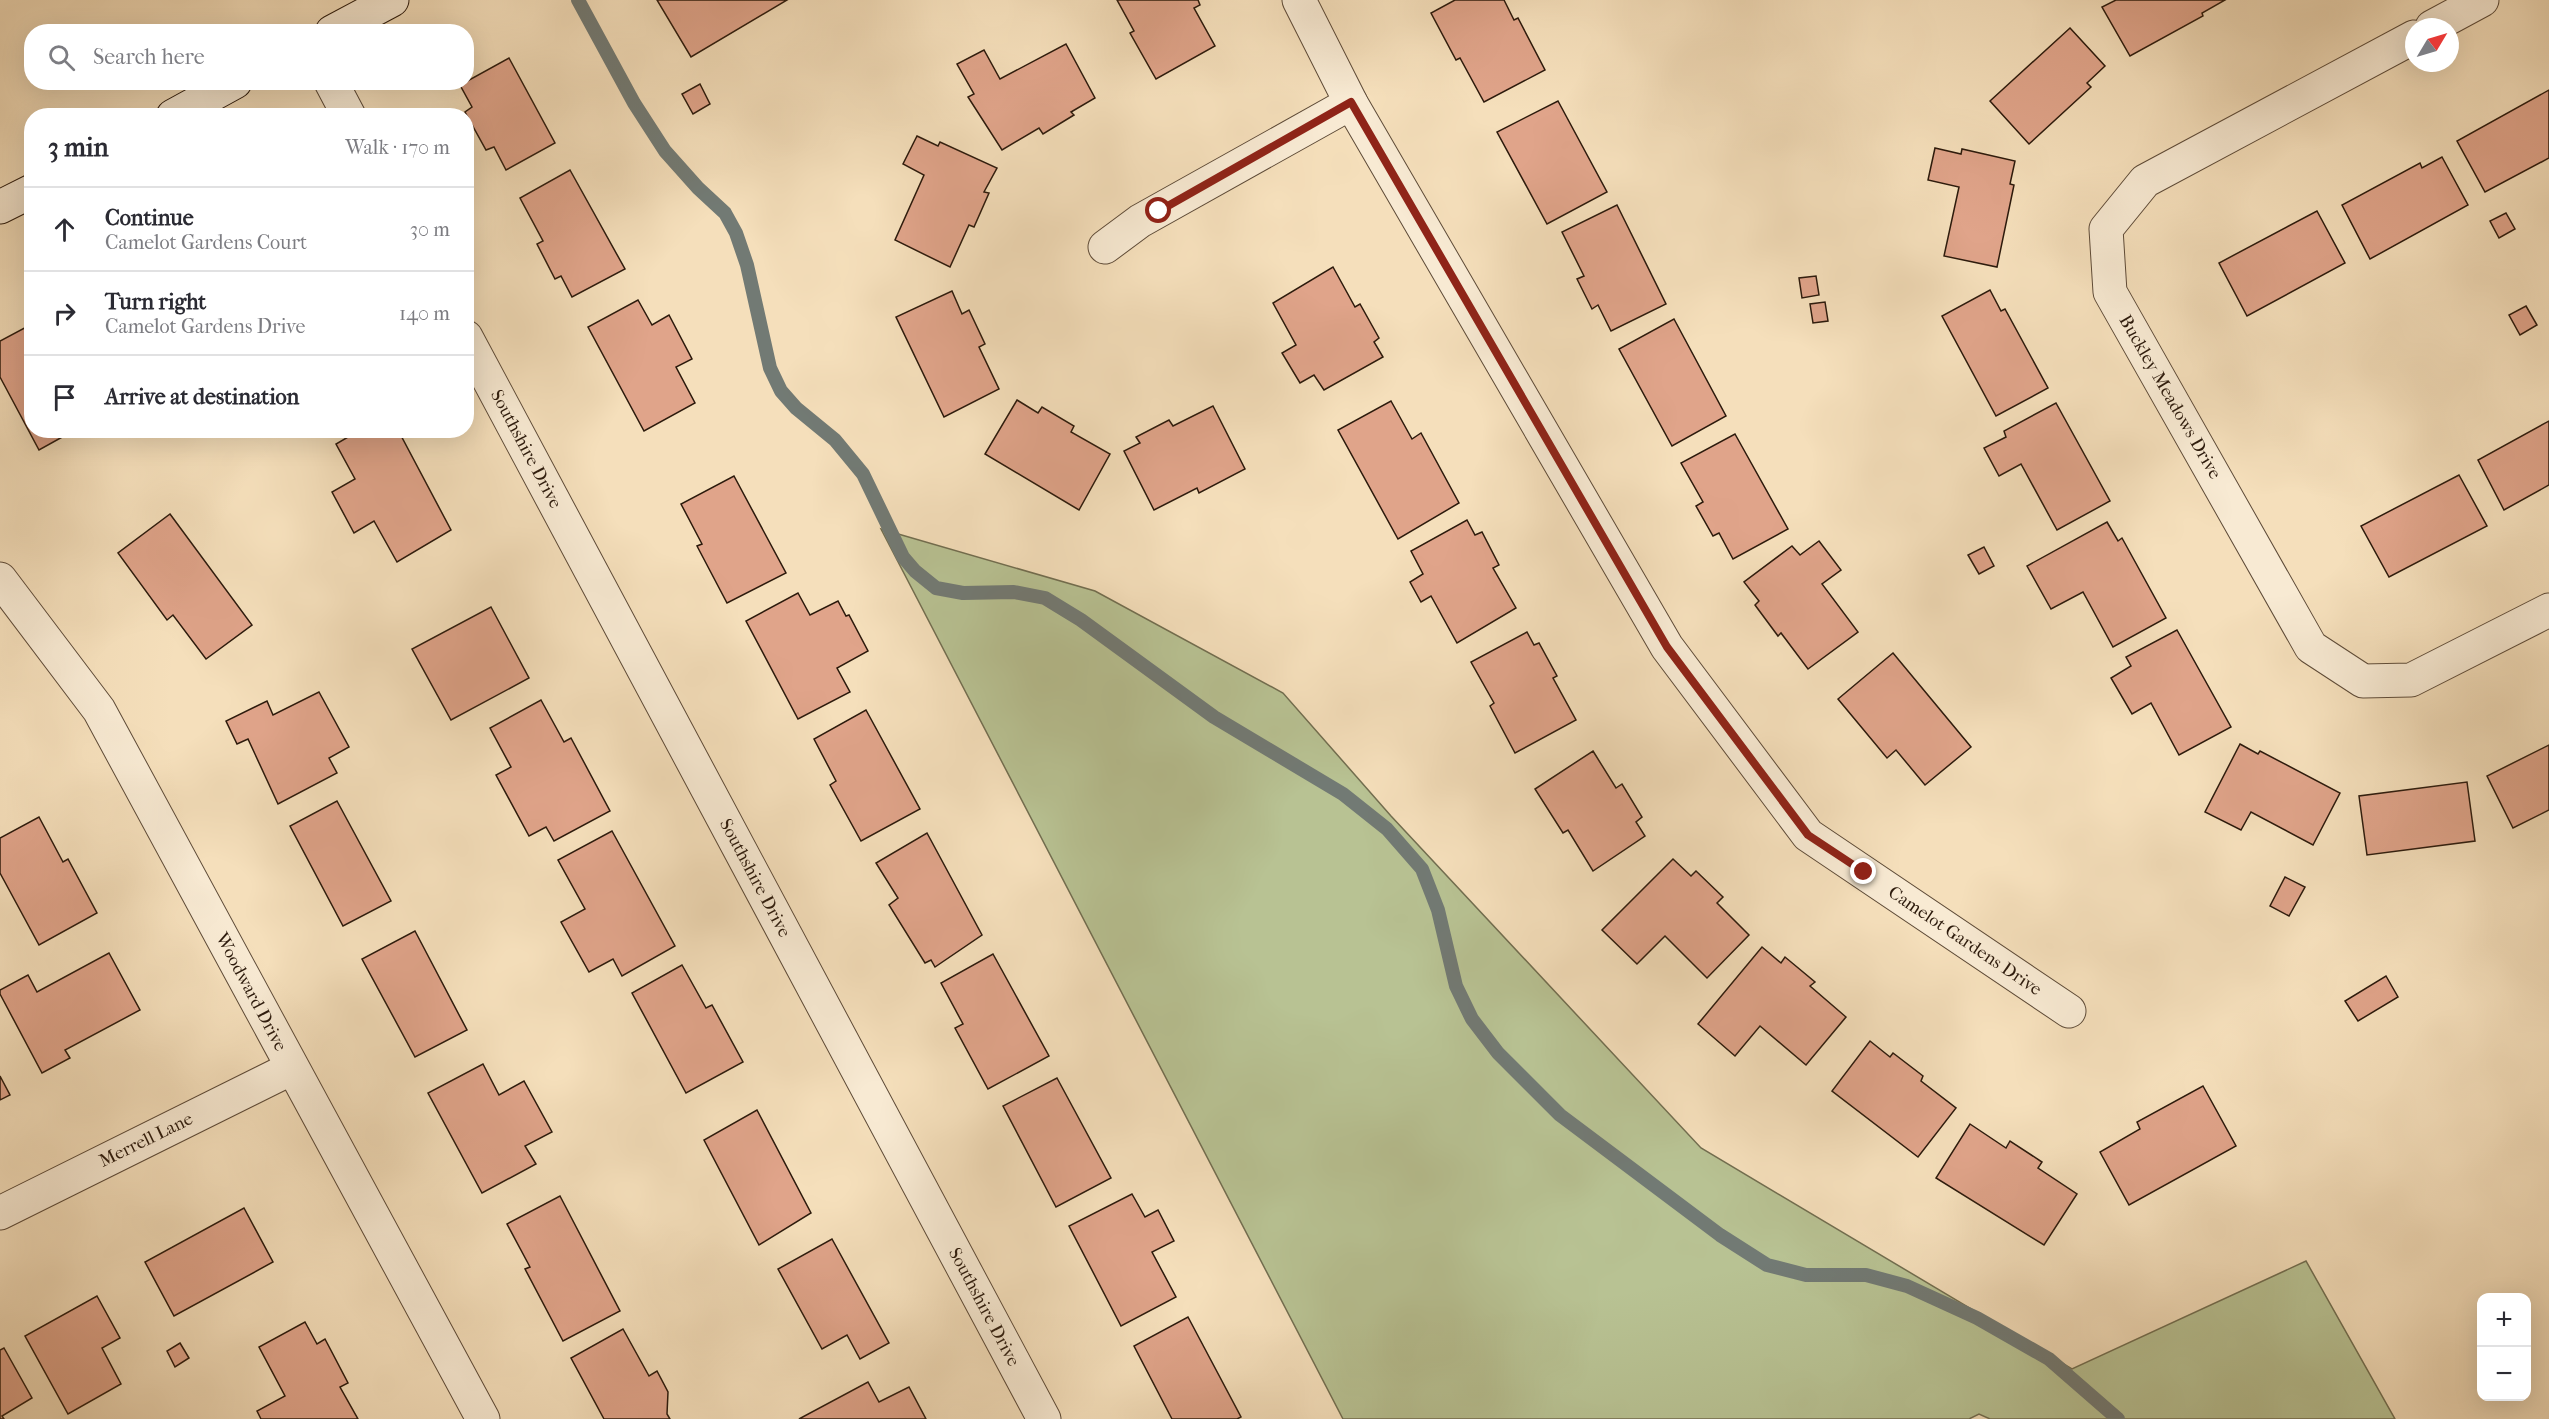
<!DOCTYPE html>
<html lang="en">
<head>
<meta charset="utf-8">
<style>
  :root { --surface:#fff; --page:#f7f7f7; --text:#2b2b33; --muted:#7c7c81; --line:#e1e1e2 }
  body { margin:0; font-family:"IM FELL French Canon",serif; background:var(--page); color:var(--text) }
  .controls { position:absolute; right:18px; bottom:18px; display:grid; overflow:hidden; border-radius:12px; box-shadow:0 6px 24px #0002 }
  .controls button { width:54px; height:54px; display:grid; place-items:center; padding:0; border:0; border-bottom:2px solid var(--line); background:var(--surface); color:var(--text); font:30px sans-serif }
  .compass { position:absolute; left:2405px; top:18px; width:54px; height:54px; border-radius:50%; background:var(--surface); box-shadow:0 6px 24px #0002; rotate:52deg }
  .stop { position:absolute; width:18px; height:18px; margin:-14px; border:4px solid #8f2418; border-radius:50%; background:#fff }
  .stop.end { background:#8f2418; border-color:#fff; box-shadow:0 2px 6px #0008 }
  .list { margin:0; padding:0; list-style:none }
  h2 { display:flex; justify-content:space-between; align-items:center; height:78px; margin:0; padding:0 24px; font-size:26px }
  h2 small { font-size:20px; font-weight:400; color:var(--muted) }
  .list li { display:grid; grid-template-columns:39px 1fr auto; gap:18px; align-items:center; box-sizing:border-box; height:84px; padding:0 24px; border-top:2px solid var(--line) }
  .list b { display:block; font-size:22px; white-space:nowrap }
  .list p { margin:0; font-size:20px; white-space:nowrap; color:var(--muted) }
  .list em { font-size:20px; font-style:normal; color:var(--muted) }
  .icon { flex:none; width:33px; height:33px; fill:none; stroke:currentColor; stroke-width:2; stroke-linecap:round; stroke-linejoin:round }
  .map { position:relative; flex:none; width:2549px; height:1419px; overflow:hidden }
  .search { position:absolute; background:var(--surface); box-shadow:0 6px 24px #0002; left:24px; top:24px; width:450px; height:66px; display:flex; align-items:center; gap:15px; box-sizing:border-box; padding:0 21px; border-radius:24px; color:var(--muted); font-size:22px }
  .panel { position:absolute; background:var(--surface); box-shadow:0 6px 24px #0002; left:24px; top:108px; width:450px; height:330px; border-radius:24px }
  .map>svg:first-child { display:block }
  .green { fill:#b8c293; stroke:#726e50; stroke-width:1.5 }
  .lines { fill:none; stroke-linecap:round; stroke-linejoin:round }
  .stream { stroke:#727a74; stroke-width:14 }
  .building { fill:#e0a48a; stroke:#2c1a0c; stroke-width:1.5 }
  .street-casing { stroke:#5e4b38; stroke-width:35 }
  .secondary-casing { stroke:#2c1a0c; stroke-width:35 }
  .street { stroke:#f8ead3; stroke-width:33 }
  .secondary { stroke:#f8ead3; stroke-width:33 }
  .route { stroke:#8f2418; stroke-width:8 }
  .labels { text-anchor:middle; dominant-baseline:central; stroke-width:4.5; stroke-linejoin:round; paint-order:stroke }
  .street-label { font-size:18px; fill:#2c1a0c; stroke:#f8ead3 }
</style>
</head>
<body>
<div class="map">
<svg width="2549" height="1419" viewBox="0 0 2549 1419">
  <rect width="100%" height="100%" fill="#f5dfbb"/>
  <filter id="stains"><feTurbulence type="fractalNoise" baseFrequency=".00333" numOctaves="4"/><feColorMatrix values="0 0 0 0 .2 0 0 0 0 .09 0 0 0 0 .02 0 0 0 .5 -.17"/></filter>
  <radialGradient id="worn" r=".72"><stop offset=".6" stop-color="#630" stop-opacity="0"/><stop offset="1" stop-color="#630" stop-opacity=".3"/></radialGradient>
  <!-- green -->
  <path class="green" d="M881 529 1095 591 1283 693 1391 816 1701 1148 2072 1369 2306 1261 2395 1419H1990L1979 1414 1969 1419H1343Z"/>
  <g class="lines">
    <!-- stream -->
    <path class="stream" d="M578 0 634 103 665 151 698 188 725 213 736 233 747 265 770 368 781 391 796 408 835 440 863 474 903 557 915 571 936 588 963 593 1014 592 1045 598 1081 620 1214 717 1343 794 1387 829 1422 869 1438 910 1456 986 1472 1019 1498 1053 1560 1115 1720 1235 1767 1265 1806 1275H1866L1907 1286 1977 1318 2049 1359 2118 1419"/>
  </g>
  <!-- building -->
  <g class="building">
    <path d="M657 0H787L691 57Z"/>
    <path d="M1117 0H1198L1200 5 1194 8 1215 46 1156 79 1130 33 1134 31Z"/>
    <path d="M1455 0H1504L1514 20 1518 18 1545 70 1484 102 1460 58 1456 60 1431 13Z"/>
    <path d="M2116 0H2225L2202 13 2203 16 2130 56 2102 7Z"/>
    <path d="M2070 28 2105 66 2087 83 2091 87 2029 144 1990 101Z"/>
    <path d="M1066 44 1095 98 1071 112 1074 115 1043 134 1039 128 1002 150 968 97 974 94 957 64 984 50 1000 79Z"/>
    <path d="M509 58 555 143 506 170 494 147 486 150 465 112 472 107 460 85Z"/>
    <path d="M700 84 710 104 693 114 682 94Z"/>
    <path d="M2549 90V158L2485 192 2457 141Z"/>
    <path d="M1558 101 1607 192 1547 224 1497 132Z"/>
    <path d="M917 136 938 146 940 142 997 168 984 192 989 193 974 227 969 225 950 267 895 240 924 175 903 164Z"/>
    <path d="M1935 148 1961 154 1962 149 2015 161 2010 184 2014 185 1997 267 1944 256 1959 187 1928 180Z"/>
    <path d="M2442 157 2468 205 2370 259 2342 205 2420 163 2422 168Z"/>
    <path d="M570 170 625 269 572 297 561 276 555 279 537 244 543 241 520 198Z"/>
    <path d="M1617 205 1666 304 1611 331 1598 305 1592 309 1577 279 1584 276 1562 232Z"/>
    <path d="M2317 211 2345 263 2247 316 2219 263Z"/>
    <path d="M2506 213 2515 229 2499 238 2490 221Z"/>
    <path d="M1333 267 1355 307 1360 304 1379 338 1374 342 1383 357 1324 390 1314 375 1300 383 1282 353 1296 345 1273 303Z"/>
    <path d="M1816 276 1819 295 1802 298 1799 278Z"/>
    <path d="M1990 290 2001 311 2005 309 2048 388 1996 416 1942 316Z"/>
    <path d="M952 291 962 314 969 310 985 344 979 347 999 389 944 417 896 317Z"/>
    <path d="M638 300 652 325 669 315 692 359 676 367 695 403 644 431 588 327Z"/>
    <path d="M1825 302 1828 321 1813 323 1810 304Z"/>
    <path d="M2526 306 2537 325 2520 335 2509 315Z"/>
    <path d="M1674 319 1726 416 1672 446 1619 349Z"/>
    <path d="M32 324V430H75L39 450 0 377V341Z"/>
    <path d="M1017 400 1038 413 1042 407 1074 426 1071 432 1110 454 1079 510 985 454Z"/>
    <path d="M1391 401 1412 439 1421 433 1459 503 1398 539 1338 430Z"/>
    <path d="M2056 403 2110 501 2057 530 2021 464 1999 476 1984 448 2006 437 2004 431Z"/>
    <path d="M1213 406 1245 469 1199 493 1197 488 1154 510 1124 451 1140 443 1136 437 1169 420 1173 426Z"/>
    <path d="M2549 421V485L2504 510 2478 460Z"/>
    <path d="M360 430H398L451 530 397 562 374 521 354 533 332 492 355 479 336 444Z"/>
    <path d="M1735 434 1788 529 1733 559 1719 533 1713 536 1696 506 1703 502 1681 463Z"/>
    <path d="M2459 475 2487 526 2389 577 2361 526Z"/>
    <path d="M734 476 786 573 727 603 697 546 702 544 681 504Z"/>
    <path d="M170 514 252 625 206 659 173 615 167 620 118 553Z"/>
    <path d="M1467 520 1475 535 1482 532 1499 565 1493 568 1516 608 1457 643 1431 596 1421 602 1410 582 1423 574 1411 551Z"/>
    <path d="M2107 522 2118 541 2122 538 2166 618 2113 647 2083 592 2051 609 2027 566Z"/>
    <path d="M1819 541 1841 570 1822 584 1858 632 1808 669 1781 633 1778 636 1755 605 1759 601 1744 582 1792 546 1800 555Z"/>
    <path d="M1984 547 1994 566 1979 574 1968 555Z"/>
    <path d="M798 593 810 615 838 601 846 616 849 615 868 651 837 668 850 692 798 719 746 621Z"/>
    <path d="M491 607 529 678 451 720 412 649Z"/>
    <path d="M2177 630 2231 727 2179 755 2151 703 2132 714 2111 678 2131 666 2126 657Z"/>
    <path d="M1527 632 1534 645 1539 643 1557 676 1553 678 1576 720 1515 753 1490 706 1494 703 1471 662Z"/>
    <path d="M1893 653 1971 747 1925 785 1896 750 1887 758 1838 699Z"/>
    <path d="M319 692 349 747 329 758 337 773 278 804 248 739 237 744 226 721 267 701 273 715Z"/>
    <path d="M541 700 564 742 571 738 610 811 554 841 546 827 529 836 496 775 511 767 490 728Z"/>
    <path d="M866 710 920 809 861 841 830 785 836 781 814 739Z"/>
    <path d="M2240 744 2258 754 2260 751 2340 793 2313 845 2251 812 2241 830 2205 812Z"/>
    <path d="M2549 745V810L2513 828 2487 776Z"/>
    <path d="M1593 751 1616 788 1622 784 1642 817 1636 822 1645 836 1593 871 1568 830 1563 833 1535 789Z"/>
    <path d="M2467 782 2475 841 2367 855 2359 796Z"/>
    <path d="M337 801 391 901 343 926 290 826Z"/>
    <path d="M39 817 63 862 68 859 97 913 39 945 0 873V838Z"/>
    <path d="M612 831 675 946 622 976 613 959 589 972 561 922 585 909 558 860Z"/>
    <path d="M927 833 982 935 935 967 931 960 925 963 889 905 898 898 876 863Z"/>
    <path d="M1673 859 1691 876 1696 871 1723 897 1717 903 1749 935 1707 978 1665 936 1637 964 1602 930Z"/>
    <path d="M2285 877 2305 887 2289 916 2270 906Z"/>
    <path d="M415 931 467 1030 415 1057 362 959Z"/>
    <path d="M1762 947 1781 963 1785 957 1815 982 1810 986 1846 1017 1806 1065 1760 1026 1735 1056 1698 1024Z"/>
    <path d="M109 953 140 1010 65 1050 70 1058 42 1073 0 994V990L28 975 37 992Z"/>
    <path d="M993 954 1049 1056 988 1089 955 1028 963 1024 941 983Z"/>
    <path d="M682 965 706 1008 712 1005 743 1062 686 1093 632 993Z"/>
    <path d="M2386 976 2398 997 2358 1021 2345 1001Z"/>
    <path d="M1870 1041 1890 1057 1893 1053 1923 1076 1921 1081 1956 1108 1918 1157 1832 1091Z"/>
    <path d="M483 1064 499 1095 524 1081 552 1132 525 1146 536 1164 482 1193 428 1093Z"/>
    <path d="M0 1076 10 1095 0 1100Z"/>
    <path d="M1057 1078 1111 1178 1056 1207 1003 1106Z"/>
    <path d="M2203 1086 2236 1146 2129 1205 2100 1152 2140 1129 2137 1122Z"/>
    <path d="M757 1110 811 1213 759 1245 704 1140Z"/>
    <path d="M1970 1124 2006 1148 2010 1141 2042 1162 2038 1168 2077 1194 2044 1245 1936 1178Z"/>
    <path d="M1132 1194 1145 1217 1158 1210 1174 1241 1152 1252 1176 1297 1121 1326 1069 1226Z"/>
    <path d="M560 1196 620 1311 563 1341 525 1269 530 1267 507 1224Z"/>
    <path d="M244 1208 273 1262 174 1316 145 1262Z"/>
    <path d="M832 1239 889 1343 860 1359 847 1335 822 1349 778 1269Z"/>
    <path d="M97 1296 120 1338 102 1348 121 1384 68 1414 25 1336Z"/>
    <path d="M1188 1317 1241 1417 1237 1419H1172L1134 1346Z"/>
    <path d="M305 1322 317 1344 325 1339 348 1383 340 1387 358 1419H261L257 1411 285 1396 259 1347Z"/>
    <path d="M623 1329 649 1376 657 1371 668 1392 667 1414 670 1419H604L571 1358Z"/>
    <path d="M180 1343 189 1358 175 1367 167 1351Z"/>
    <path d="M4 1348 32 1398 2 1416 4 1419H0V1350Z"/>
    <path d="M868 1382 879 1402 909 1387 926 1419H799Z"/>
  </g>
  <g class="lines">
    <!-- street casing -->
    <g class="street-casing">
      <g id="street">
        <path d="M1299 0 1351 103 1667 647 1808 835 2069 1011"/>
        <path d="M2432 27 2482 0"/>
        <path d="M2414 37 2145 181 2106 229 2110 292 2311 647 2363 681 2411 680 2549 610"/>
        <path d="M331 82 349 116"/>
        <path d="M1105 247 1140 221 1351 103"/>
        <path d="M466 337 1044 1419"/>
        <path d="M0 579 99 710 483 1419"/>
        <path d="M0 1213 292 1068"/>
      </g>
    </g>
    <!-- secondary casing -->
    <g class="secondary-casing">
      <g id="secondary">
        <path d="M332 32 392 0"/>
        <path d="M173 116 235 82"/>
        <path d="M0 207 32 191"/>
      </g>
    </g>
    <!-- street -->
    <use href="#street" class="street"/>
    <!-- secondary -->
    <use href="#secondary" class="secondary"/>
  </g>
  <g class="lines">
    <!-- route -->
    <path class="route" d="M1159 211 1351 102 1667 647 1808 835 1864 872"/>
  </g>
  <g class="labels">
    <!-- street labels -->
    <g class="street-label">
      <text transform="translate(2170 397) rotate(60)">Buckley Meadows Drive</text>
      <text transform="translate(526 449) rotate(62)">Southshire Drive</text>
      <text transform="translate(755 878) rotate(62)">Southshire Drive</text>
      <text transform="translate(1965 941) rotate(34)">Camelot Gardens Drive</text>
      <text transform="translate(251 992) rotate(62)">Woodward Drive</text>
      <text transform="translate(146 1140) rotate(-26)">Merrell Lane</text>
      <text transform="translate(984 1307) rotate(62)">Southshire Drive</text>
    </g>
  </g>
  <rect width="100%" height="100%" filter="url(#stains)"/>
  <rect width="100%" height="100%" fill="url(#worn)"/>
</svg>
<div class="controls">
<button>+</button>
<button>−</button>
</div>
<svg class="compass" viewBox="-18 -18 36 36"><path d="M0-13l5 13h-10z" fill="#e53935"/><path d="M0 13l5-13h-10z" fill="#7c7c81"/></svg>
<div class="stop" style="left:1159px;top:211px"></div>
<div class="stop end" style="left:1864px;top:872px"></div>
<div class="search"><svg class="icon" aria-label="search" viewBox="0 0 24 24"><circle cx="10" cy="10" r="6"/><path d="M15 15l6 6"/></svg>Search here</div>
<section class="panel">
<h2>3 min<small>Walk · 170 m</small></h2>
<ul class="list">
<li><svg class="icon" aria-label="ahead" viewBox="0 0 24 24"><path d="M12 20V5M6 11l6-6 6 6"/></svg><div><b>Continue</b><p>Camelot Gardens Court</p></div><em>30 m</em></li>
<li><svg class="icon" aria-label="right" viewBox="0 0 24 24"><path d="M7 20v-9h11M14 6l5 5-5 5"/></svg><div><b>Turn right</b><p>Camelot Gardens Drive</p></div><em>140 m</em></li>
<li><svg class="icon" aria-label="arrive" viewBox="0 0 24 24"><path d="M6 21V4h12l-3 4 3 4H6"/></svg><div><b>Arrive at destination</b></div></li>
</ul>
</section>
</div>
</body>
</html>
